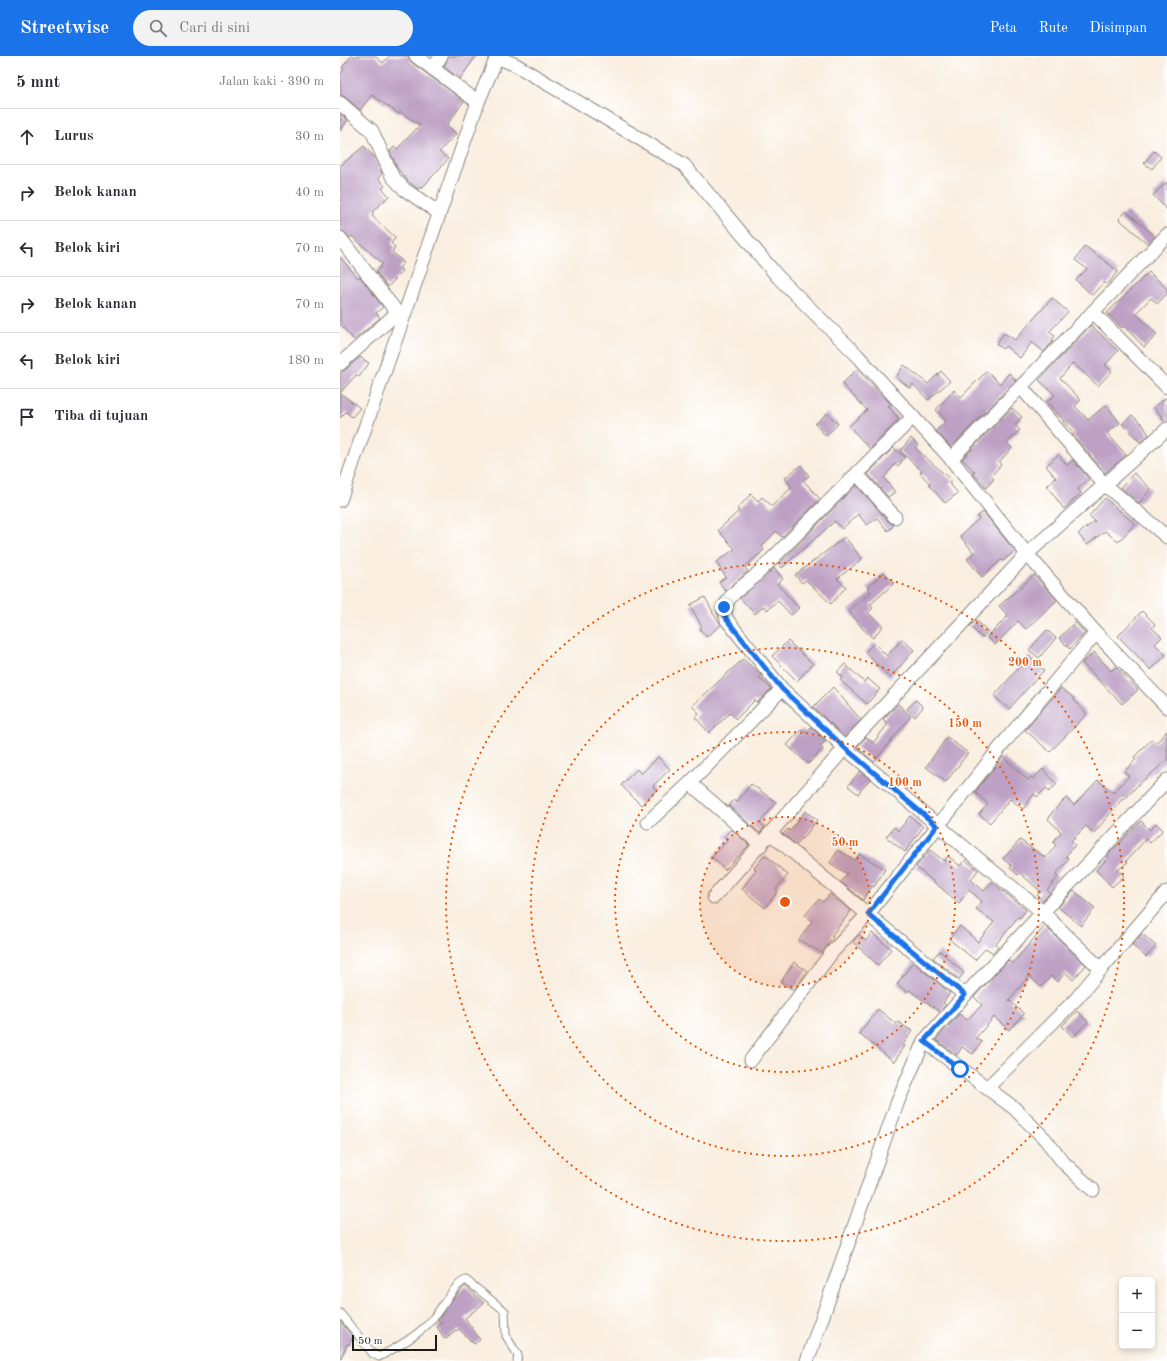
<!DOCTYPE html>
<html lang="id">
<head>
<meta charset="utf-8">
<style>
  :root { --surface:#fff; --page:#f2f2f3; --text:#2b2b33; --muted:#7c7c81; --line:#e1e1e2; --accent:#1a73e8 }
  body { margin:0; font-family:"Old Standard TT",serif; background:var(--page); color:var(--text) }
  .controls { position:absolute; right:12px; bottom:12px; display:grid; overflow:hidden; border-radius:6px; box-shadow:0 2px 6px #0003 }
  .controls button { width:36px; height:36px; display:grid; place-items:center; padding:0; border:0; border-bottom:1px solid var(--line); background:var(--surface); color:var(--text); font:20px sans-serif }
  .scale { position:absolute; left:12px; bottom:10px; width:85px; box-sizing:border-box; padding-left:4px; border:2px solid #1c1c1c; border-top:0; font-size:11px; line-height:14px; white-space:nowrap; color:#1c1c1c; -webkit-text-stroke:3px #fff; paint-order:stroke }
  .stop { position:absolute; width:12px; height:12px; margin:-9px; border:3px solid #1a73e8; border-radius:50%; background:#fff }
  .stop.end { background:#1a73e8; border-color:#fff; box-shadow:0 1px 4px #0008 }
  .list { margin:0; padding:0; list-style:none }
  h2 { display:flex; justify-content:space-between; align-items:center; height:52px; margin:0; padding:0 16px; font-size:17px }
  h2 small { font-size:13px; font-weight:400; color:var(--muted) }
  .list li { display:grid; grid-template-columns:26px 1fr auto; gap:12px; align-items:center; box-sizing:border-box; height:56px; padding:0 16px; border-top:1px solid var(--line) }
  .list b { display:block; font-size:15px; white-space:nowrap }
  .list em { font-size:13px; font-style:normal; color:var(--muted) }
  .icon { flex:none; width:22px; height:22px; fill:none; stroke:currentColor; stroke-width:2; stroke-linecap:round; stroke-linejoin:round }
  .map { position:relative; flex:none; width:827px; height:1305px; overflow:hidden }
  header { display:flex; align-items:center; gap:24px; box-sizing:border-box; height:56px; padding:0 20px; background:var(--accent); color:#fff }
  header strong { font-size:19px }
  nav { display:flex; gap:22px; margin-inline-start:auto; font-size:14px }
  .search { width:280px; height:36px; background:var(--page); display:flex; align-items:center; gap:10px; box-sizing:border-box; padding:0 14px; border-radius:22px; color:var(--muted); font-size:15px }
  main { display:flex }
  aside { flex:1; background:var(--surface) }
  .map>svg:first-child { display:block }
  .building { fill:#bda0c4 }
  .lines { fill:none; stroke-linecap:round; stroke-linejoin:round }
  .lane-casing { stroke:#8a857e; stroke-width:9 }
  .street-casing { stroke:#8a857e; stroke-width:15 }
  .lane { stroke:#fff; stroke-width:7 }
  .street { stroke:#fff; stroke-width:13 }
  .route { stroke:#1a73e8; stroke-width:5 }
  .ring { fill:none; stroke:#e8590c; stroke-width:2; stroke-dasharray:2 4 }
  .centre { fill:#e8590c; stroke:#fff; stroke-width:2 }
  .ring-label { font-size:12px; text-anchor:middle; font-weight:bold; fill:#e8590c; stroke:#fff; stroke-width:3; stroke-linejoin:round; paint-order:stroke }
</style>
</head>
<body>
<header>
<strong>Streetwise</strong>
<div class="search"><svg class="icon" aria-label="search" viewBox="0 0 24 24"><circle cx="10" cy="10" r="6"/><path d="M15 15l6 6"/></svg>Cari di sini</div>
<nav><a>Peta</a><a>Rute</a><a>Disimpan</a></nav>
</header>
<main>
<aside>
<h2>5 mnt<small>Jalan kaki · 390 m</small></h2>
<ul class="list">
<li><svg class="icon" aria-label="ahead" viewBox="0 0 24 24"><path d="M12 20V5M6 11l6-6 6 6"/></svg><div><b>Lurus</b></div><em>30 m</em></li>
<li><svg class="icon" aria-label="right" viewBox="0 0 24 24"><path d="M7 20v-9h11M14 6l5 5-5 5"/></svg><div><b>Belok kanan</b></div><em>40 m</em></li>
<li><svg class="icon" aria-label="left" viewBox="0 0 24 24"><path d="M17 20v-9H6M10 6l-5 5 5 5"/></svg><div><b>Belok kiri</b></div><em>70 m</em></li>
<li><svg class="icon" aria-label="right" viewBox="0 0 24 24"><path d="M7 20v-9h11M14 6l5 5-5 5"/></svg><div><b>Belok kanan</b></div><em>70 m</em></li>
<li><svg class="icon" aria-label="left" viewBox="0 0 24 24"><path d="M17 20v-9H6M10 6l-5 5 5 5"/></svg><div><b>Belok kiri</b></div><em>180 m</em></li>
<li><svg class="icon" aria-label="arrive" viewBox="0 0 24 24"><path d="M6 21V4h12l-3 4 3 4H6"/></svg><div><b>Tiba di tujuan</b></div></li>
</ul>
</aside>
<div class="map">
<svg width="827" height="1305" viewBox="0 0 827 1305">
  <rect width="100%" height="100%" fill="#fff"/>
  <filter id="ink" filterUnits="userSpaceOnUse"><feTurbulence type="fractalNoise" baseFrequency=".025" numOctaves="2"/><feDisplacementMap in="SourceGraphic" scale="8" xChannelSelector="R" yChannelSelector="G"/><feConvolveMatrix kernelMatrix="1 2 1 2 8 2 1 2 1" color-interpolation-filters="sRGB"/></filter>
  <filter id="wash" filterUnits="userSpaceOnUse"><feTurbulence type="fractalNoise" baseFrequency=".012" numOctaves="4" result="noise"/><feDisplacementMap in="SourceGraphic" scale="16" xChannelSelector="R" yChannelSelector="G"/><feGaussianBlur stdDeviation="0.9" result="paint"/><feColorMatrix in="noise" values="0 0 0 0 0 0 0 0 0 0 0 0 0 0 0 0 0 1.4 0 .05"/><feComposite in="paint" operator="in"/></filter>
  <g filter="url(#wash)">
    <rect width="100%" height="100%" fill="#f9eedf"/>
    <g id="blocks">
      <!-- building -->
      <g class="building">
        <path d="M11 0H35L43 7 49 0H68L71 6 124 45 107 69 116 78 99 96 108 103 82 132 81 130 78 133 67 124 57 112 50 95 54 91 57 93 80 69 60 56 59 58 32 39 20 54 5 41 0 39V19L4 13 2 12Z"/>
        <path d="M109 0H136L120 23 104 11Z"/>
        <path d="M0 58 8 64 0 75Z"/>
        <path d="M24 90 35 102 42 118 38 122 45 130 42 132 49 140 32 156 34 158 32 160 56 182 51 187 55 191 52 196 64 207 59 212 62 215 48 231 36 216 43 208 12 180 10 182 6 177 0 174V110Z"/>
        <path d="M814 95 821 101 812 113 804 107Z"/>
        <path d="M827 126V154L813 139Z"/>
        <path d="M786 155 815 180 808 188 779 163Z"/>
        <path d="M745 190 778 215 767 229 764 226 752 239 736 224 747 213 735 204Z"/>
        <path d="M0 201 18 222 20 221 43 251 36 257 40 262 14 284 0 268Z"/>
        <path d="M809 216 827 233V238L817 248 811 242 796 257 817 279 804 291 784 270 782 272 767 257Z"/>
        <path d="M712 242 728 256 709 276 715 280 712 284 713 285 704 296 692 286 680 302 665 290 663 293 656 288 664 277 675 284Z"/>
        <path d="M751 269 778 295 765 309 772 315 758 330 733 307 720 322 741 344 735 350 748 364 766 349 780 367 767 377 786 399 765 417 733 379 734 377 723 366 724 365 707 346 715 339 699 324Z"/>
        <path d="M20 301 29 307 19 321 16 319 0 337 20 352 12 361 6 356 0 362V318Z"/>
        <path d="M564 309 588 328 601 315 610 325 588 344 573 328 570 332 556 321Z"/>
        <path d="M517 313 551 348 548 350 559 363 530 393 509 370 527 354 502 328Z"/>
        <path d="M647 315 660 328 669 317 676 324 611 391 596 375 606 365 596 354 614 334 621 341Z"/>
        <path d="M827 341V365H825L814 351Z"/>
        <path d="M672 352 682 361 675 369 680 374 667 387 672 392 659 406 661 409 651 420 654 423 646 432 633 417 635 416 622 403Z"/>
        <path d="M487 357 498 368 486 380 475 368Z"/>
        <path d="M792 359 803 369 809 379 800 386 782 368Z"/>
        <path d="M571 382 578 389 575 392 612 425 609 427 618 437 605 447 589 429 590 428 580 417 582 415 560 395Z"/>
        <path d="M553 392 565 401 558 410 555 408 544 422 555 436 548 441 528 418Z"/>
        <path d="M718 399 727 409 733 404 749 423 738 433 741 437 724 453 707 430 716 422 706 410Z"/>
        <path d="M461 409 469 420 463 424 480 443 442 481 436 475 422 490 424 494 405 511 408 516 385 535 379 526 386 521 376 506 395 493 378 474 399 455 397 453 411 438 418 445 422 441 432 450 452 431 445 422Z"/>
        <path d="M794 417 811 433 799 447 781 432Z"/>
        <path d="M516 429 549 466 554 469 548 475 537 462 527 469 518 458 502 473 495 465 442 512 439 508Z"/>
        <path d="M765 442 795 468 778 486 765 475 747 489 738 478 755 465 749 460Z"/>
        <path d="M643 456 675 495 663 505 661 504 642 521 627 503 634 497 620 480 639 463 637 461Z"/>
        <path d="M505 481 522 503 497 523 506 531 491 548 466 524 462 527 455 519Z"/>
        <path d="M434 512 443 523 437 528 459 552 451 559 438 545 427 554 424 550 415 558 400 542Z"/>
        <path d="M544 516 554 527 530 549 533 552 528 557 543 570 533 582 523 573 509 555 531 536 527 532Z"/>
        <path d="M694 519 717 544 686 573 678 565 655 589 647 581 668 560 659 550Z"/>
        <path d="M365 541 373 556H372L381 569 366 581 360 573 362 571 350 549Z"/>
        <path d="M802 555 815 568 812 572 822 581 815 588 826 599 811 614 778 580Z"/>
        <path d="M636 564 648 575 642 582 630 570Z"/>
        <path d="M735 566 745 577 730 593 719 582Z"/>
        <path d="M707 574 716 582 699 602 689 594Z"/>
        <path d="M562 583 574 594 550 622 525 596 534 587 547 600Z"/>
        <path d="M448 585 473 608 457 625 432 600Z"/>
        <path d="M754 596 771 615 776 611 798 634 782 648 742 607Z"/>
        <path d="M689 600 704 614 669 653 654 640Z"/>
        <path d="M403 603 421 619 419 621 431 633 417 647 415 644 396 663 390 657 369 677 355 661 359 657 352 650Z"/>
        <path d="M505 608 524 626 527 622 540 633 527 648 500 624 503 621 497 616Z"/>
        <path d="M493 631 521 664 505 681 473 651Z"/>
        <path d="M721 632 735 643 734 644 747 658 710 696 685 674Z"/>
        <path d="M576 644 583 651 575 661 567 653Z"/>
        <path d="M558 648 571 660 534 706 517 691 526 681 533 687 548 668 543 663Z"/>
        <path d="M471 671 486 685 480 690 483 693 468 708 447 689 462 673 466 677Z"/>
        <path d="M827 675V704L798 729 784 744 783 742 754 777 746 770 731 785 735 789 726 800 729 803 715 819 718 821 707 834 710 837 703 845 697 839 701 836 680 817 678 819 670 812 672 810 663 803 680 784 706 802 716 789 713 786 721 776 708 763 713 755 726 742 734 749 758 724 773 737 789 720 784 716 796 703 794 701 812 683 816 687Z"/>
        <path d="M607 681 628 697 606 726 586 711Z"/>
        <path d="M318 701 330 713 313 730 316 734 301 749 281 729 297 713 301 718Z"/>
        <path d="M663 701 688 724 691 721 693 723 703 713 717 728 709 736 706 732 697 741 694 738 683 753 670 743 650 767 639 758 648 748 635 736Z"/>
        <path d="M520 715 530 723 518 738 508 730Z"/>
        <path d="M411 728 436 746 420 767 425 771 420 777 389 750 394 744 397 746Z"/>
        <path d="M465 755 477 764 463 783 462 782 456 789 443 778 448 773 450 775Z"/>
        <path d="M570 760 583 771 565 796 546 781 554 771 558 775Z"/>
        <path d="M801 765 810 774 816 767 823 774 810 787 806 783 786 805 788 806 778 814 784 820 772 831 756 814 769 801 768 799Z"/>
        <path d="M391 773 409 789 385 814 372 801 388 784 384 781Z"/>
        <path d="M498 794 515 804 519 798 545 813 534 831 532 830 523 844 501 826 507 818 490 807Z"/>
        <path d="M590 794 604 805 608 800 620 810 625 804 638 814 631 824 644 835 652 826 686 854 680 862 678 861 656 888 658 890 653 897 646 892 635 904 609 883 620 870 638 886 654 866 636 853 642 845 629 834 619 847 576 811Z"/>
        <path d="M425 799 448 819 436 833 438 835 425 852 402 833 416 814 414 812Z"/>
        <path d="M734 835 755 852 741 870 718 851Z"/>
        <path d="M490 838 511 855 491 880 493 881 482 897 459 884 472 865 465 859 479 843 483 846Z"/>
        <path d="M705 870 746 909 733 924 725 916 718 926 711 920 701 931 689 920 669 944 684 958 669 974 654 961 636 982 642 986 633 998 622 991 617 999 596 984 619 958 627 964 642 949 634 941 668 904 672 908Z"/>
        <path d="M532 877 551 893 538 909 513 886 519 879 526 885Z"/>
        <path d="M802 878 816 890 806 901 792 889Z"/>
        <path d="M600 895 624 917 619 923 593 902Z"/>
        <path d="M454 906 467 915 454 934 441 926Z"/>
        <path d="M573 906 610 937 603 947 606 949 600 956 569 934 567 936 557 928Z"/>
        <path d="M538 953 556 968 558 966 572 975 563 989 565 990 554 1006 519 977Z"/>
        <path d="M737 955 748 966 733 981 722 970Z"/>
        <path d="M125 1230 144 1247 125 1262 140 1284 134 1288 119 1273 105 1283 97 1271 102 1267 98 1264 115 1240Z"/>
        <path d="M0 1265 13 1281 9 1289 7 1288 0 1304Z"/>
      </g>
    </g>
  </g>
  <g filter="url(#ink)">
    <use href="#blocks" fill-opacity="0" stroke="#8a857e" stroke-width="1"/>
    <g class="lines">
      <!-- lane casing -->
      <g class="lane-casing">
        <path id="lane" d="M0 1257 33 1298 39 1301C56 1292 74 1282 88 1268 98 1259 114 1227 126 1224L165 1255 166 1280 178 1299 177 1305"/>
      </g>
      <!-- street casing -->
      <g class="street-casing">
        <g id="street">
          <path d="M76 0 138 46"/>
          <path d="M93 13 101 0"/>
          <path d="M0 47 32 75 52 120 64 133 99 157"/>
          <path d="M0 182 62 263"/>
          <path d="M753 256 827 331"/>
          <path d="M0 308 57 257"/>
          <path d="M681 331 764 428 827 481"/>
          <path d="M611 403 827 179"/>
          <path d="M517 418 555 461"/>
          <path d="M0 444 138 46 157 1 176 9 344 109 438 221 517 299 611 403 687 498 756 577 827 651"/>
          <path d="M350 727 421 789"/>
          <path d="M308 766 350 727 442 633"/>
          <path d="M431 778 625 939"/>
          <path d="M374 841 505 692 442 633 387 564C378 544 400 533 414 521L573 361"/>
          <path d="M761 913 827 836"/>
          <path d="M584 985 674 1052 705 1083 723 1106 753 1134"/>
          <path d="M411 1004 493 895 528 858 667 683 756 577"/>
          <path d="M647 1032 737 942 761 913 702 856 505 692 687 498 827 373"/>
          <path d="M467 1305 558 1045 584 985 625 939 827 724"/>
        </g>
      </g>
      <!-- lane -->
      <use href="#lane" class="lane"/>
      <!-- street -->
      <use href="#street" class="street"/>
    </g>
  </g>
  <g class="lines" filter="url(#ink)">
    <!-- route -->
    <path class="route" d="M384 551V557L387 564 442 633 505 692 597 770 528 858 625 939 584 985 620 1013"/>
  </g>
  <!-- distance rings -->
  <circle cx="445" cy="846" r="85" fill="#e8590c" fill-opacity=".12"/>
  <g class="ring">
    <circle cx="445" cy="846" r="85"/>
    <circle cx="445" cy="846" r="170"/>
    <circle cx="445" cy="846" r="254"/>
    <circle cx="445" cy="846" r="339"/>
  </g>
  <circle cx="445" cy="846" r="6" class="centre"/>
  <g class="ring-label">
    <text x="685" y="610">200 m</text>
    <text x="625" y="671">150 m</text>
    <text x="565" y="730">100 m</text>
    <text x="505" y="790">50 m</text>
  </g>
</svg>
<div class="controls">
<button>+</button>
<button>−</button>
</div>
<div class="scale">50 m</div>
<div class="stop" style="left:620px;top:1013px"></div>
<div class="stop end" style="left:384px;top:551px"></div>
</div>
</main>
</body>
</html>
